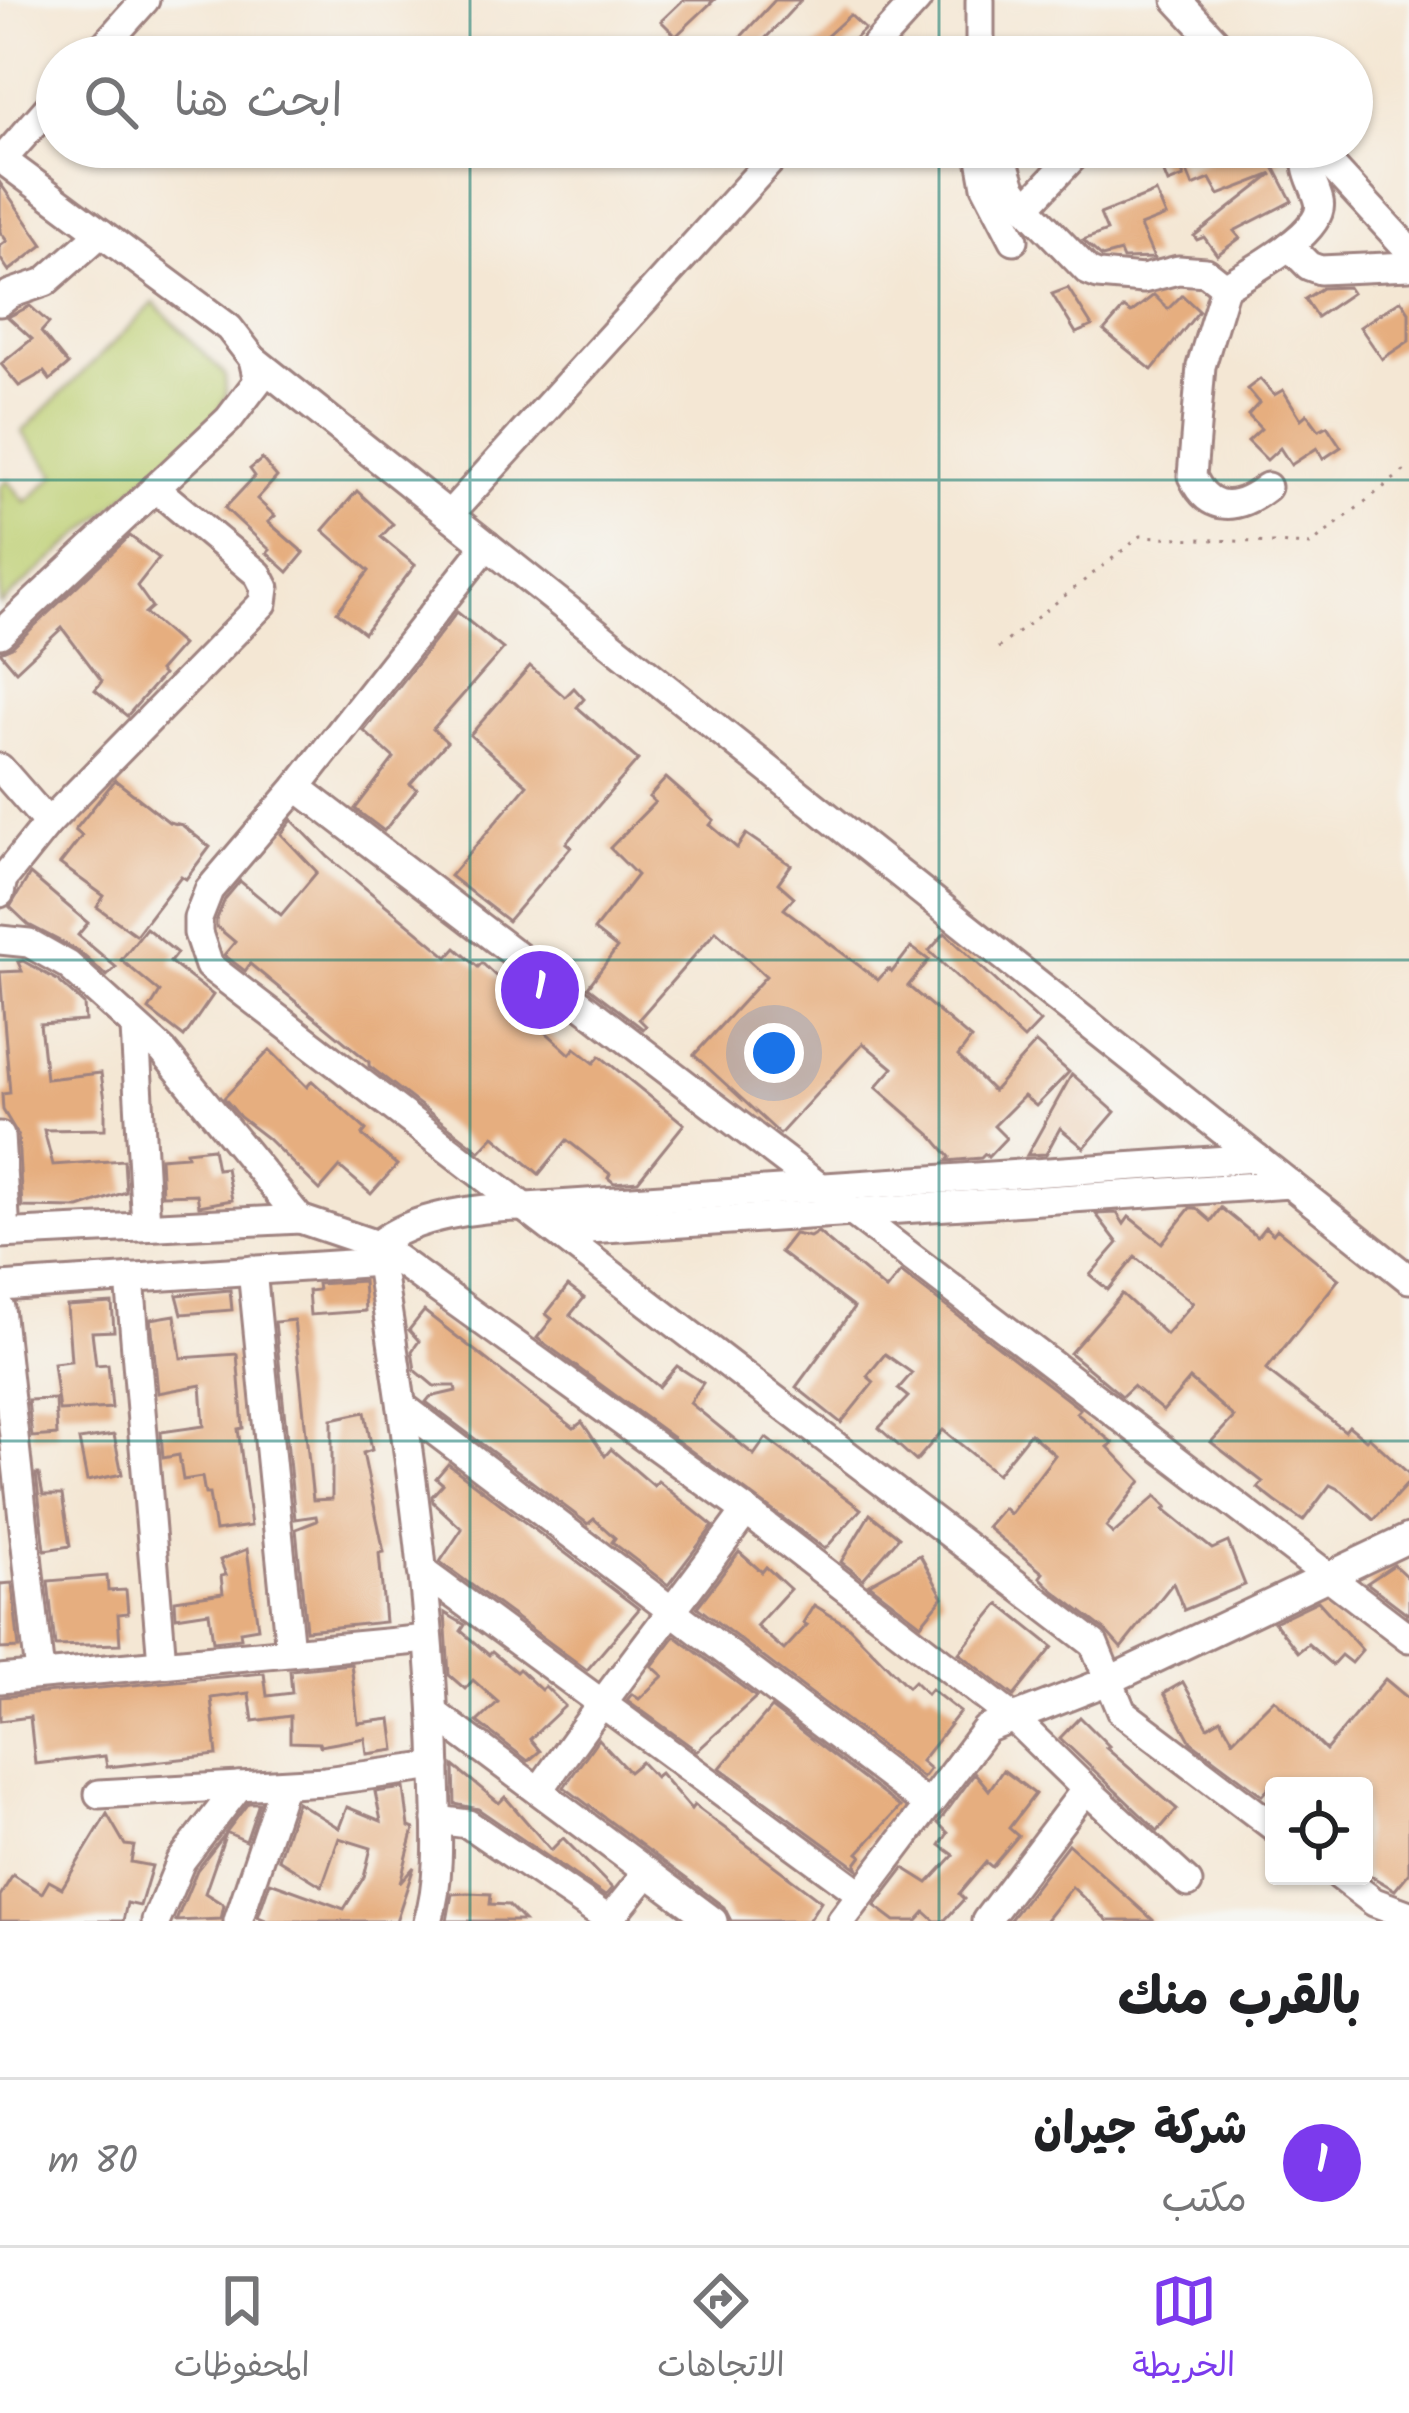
<!DOCTYPE html>
<html lang="ar">
<head>
<meta charset="utf-8">
<style>
  :root { --surface:#fff; --page:#f2f2f2; --text:#202124; --muted:#757577; --line:#e0e0e0; --accent:#7c3aed }
  body { margin:0; font-family:Kalam,"Playpen Sans Arabic",sans-serif; background:var(--page); color:var(--text); direction:rtl }
  .controls { position:absolute; right:36px; bottom:36px; display:grid; overflow:hidden; border-radius:12px; box-shadow:0 3px 9px #0004 }
  .controls button { width:108px; height:108px; display:grid; place-items:center; padding:0; border:0; border-bottom:3px solid var(--line); background:var(--surface); color:var(--text); font:60px sans-serif }
  .you { position:absolute; left:774px; top:1053px; width:42px; height:42px; margin:-30px; border:9px solid #fff; border-radius:50%; background:#1a73e8; box-shadow:0 0 0 18px #1a73e833 }
  .badge { display:grid; place-items:center; width:78px; height:78px; border-radius:50%; background:var(--accent); color:#fff; font-size:39px; font-weight:700 }
  .pin { position:absolute; translate:-50% -50%; border:6px solid #fff; box-shadow:0 3px 12px #0006 }
  .list { margin:0; padding:0; list-style:none }
  h2 { display:flex; justify-content:space-between; align-items:center; height:156px; margin:0; padding:0 48px; font-size:51px }
  h2 small { font-size:39px; font-weight:400; color:var(--muted) }
  .list li { display:grid; grid-template-columns:78px 1fr auto; gap:36px; align-items:center; box-sizing:border-box; height:168px; padding:0 48px; border-top:3px solid var(--line) }
  .list b { display:block; font-size:45px; white-space:nowrap }
  .list p { margin:0; font-size:39px; white-space:nowrap; color:var(--muted) }
  .list em { font-size:39px; font-style:normal; color:var(--muted) }
  .icon { flex:none; width:66px; height:66px; fill:none; stroke:currentColor; stroke-width:2; stroke-linecap:round; stroke-linejoin:round }
  .map { position:relative; flex:none; width:1409px; height:1921px; overflow:hidden; direction:ltr }
  .search { position:absolute; background:var(--surface); box-shadow:0 3px 9px #0004; left:36px; right:36px; top:36px; height:132px; display:flex; align-items:center; gap:30px; box-sizing:border-box; padding:0 42px; border-radius:66px; color:var(--muted); font-size:45px }
  .sheet { height:324px; background:var(--surface) }
  nav { display:flex; justify-content:space-around; align-items:center; box-sizing:border-box; height:168px; border-top:3px solid var(--line); background:var(--surface); font-size:33px; color:var(--muted) }
  nav a { display:grid; justify-items:center; gap:6px }
  nav .on { color:var(--accent) }
  .map>svg:first-child { display:block }
  .green { fill:#bdcf72; stroke:#84774e; stroke-width:3 }
  .building { fill:#e6ae7f }
  .lines { fill:none; stroke-linecap:round; stroke-linejoin:round }
  .minor-casing { stroke:#9f8380; stroke-width:33 }
  .path { stroke:#9f8380; stroke-width:3; stroke-dasharray:3 9; stroke-linecap:butt }
  .minor { stroke:#fff; stroke-width:27 }
  .grid { fill:none; stroke:#0f766e; stroke-width:3; stroke-opacity:0.55 }
</style>
</head>
<body>
<div class="map">
<svg width="1409" height="1921" viewBox="0 0 1409 1921">
  <rect width="100%" height="100%" fill="#f6f6f2"/>
  <filter id="ink" filterUnits="userSpaceOnUse"><feTurbulence type="fractalNoise" baseFrequency=".00833" numOctaves="2"/><feDisplacementMap in="SourceGraphic" scale="24" xChannelSelector="R" yChannelSelector="G"/><feConvolveMatrix kernelMatrix="1 2 1 2 8 2 1 2 1" color-interpolation-filters="sRGB"/></filter>
  <filter id="wash" filterUnits="userSpaceOnUse"><feTurbulence type="fractalNoise" baseFrequency=".004" numOctaves="4" result="noise"/><feDisplacementMap in="SourceGraphic" scale="48" xChannelSelector="R" yChannelSelector="G"/><feGaussianBlur stdDeviation="2.7" result="paint"/><feColorMatrix in="noise" values="0 0 0 0 0 0 0 0 0 0 0 0 0 0 0 0 0 1.4 0 .05"/><feComposite in="paint" operator="in"/></filter>
  <g filter="url(#wash)">
    <rect width="100%" height="100%" fill="#f4e7d4"/>
    <!-- green -->
    <path class="green" d="M154 303 225 375 226 397 215 418 0 605V486L7 480 26 502 56 475 22 432Z"/>
    <g id="blocks">
      <!-- building -->
      <g class="building">
        <path d="M683 0H714L676 36 661 21Z"/>
        <path d="M775 0H801L748 57H722Z"/>
        <path d="M850 15 865 29 834 57H804Z"/>
        <path d="M1229 147H1248L1253 158 1274 147 1281 161 1273 165 1292 201 1234 231 1240 238 1217 255 1204 237 1197 240 1194 236 1273 174 1219 195 1210 179 1193 186 1186 169 1230 151Z"/>
        <path d="M1173 149 1184 177 1168 183 1157 156Z"/>
        <path d="M0 183 43 245 9 271 0 258V246L7 241 0 232Z"/>
        <path d="M1156 192 1166 216 1140 226 1154 258 1123 259 1120 252 1102 257 1083 240 1107 231 1100 214Z"/>
        <path d="M1348 287 1352 293 1317 317 1305 299 1322 288Z"/>
        <path d="M1068 288 1092 326 1076 333 1052 294Z"/>
        <path d="M1154 295 1168 309 1182 295 1199 311 1152 370 1104 331 1124 308 1131 313Z"/>
        <path d="M1401 300 1409 312V341L1382 359 1360 327Z"/>
        <path d="M30 306 49 323 41 332 68 365 50 380 44 372 19 386 1 364 32 339 8 317Z"/>
        <path d="M1260 379 1274 395 1283 390 1301 419 1307 414 1319 430 1327 426 1341 447 1323 459 1317 448 1291 465 1280 448 1267 460 1248 441 1261 429 1248 415 1259 403 1247 389Z"/>
        <path d="M262 459 277 477 257 499 275 516 268 522 304 553 288 572 267 553 270 550 225 508 255 476 250 469Z"/>
        <path d="M357 491 393 524 381 537 415 565 364 633 337 612 369 571 323 530Z"/>
        <path d="M130 536 159 558 137 586 152 607 145 613 182 645 159 671 163 675 127 716 95 690 102 681 62 628 16 671 0 652 12 647Z"/>
        <path d="M457 612 503 649 433 729 447 742 410 784 417 789 384 831 355 809 394 758 364 731Z"/>
        <path d="M530 666 565 697 574 688 584 699 577 707 638 760 566 843 571 847 508 921 450 876 527 785 470 735Z"/>
        <path d="M666 778 714 820 710 825 737 848 746 834 791 865 778 883 794 897 784 909 878 980 888 969 892 972 911 947 929 960 908 986 971 1039 958 1056 993 1091 1036 1043 1069 1072 1036 1106 1024 1096 994 1126 1006 1138 988 1157 985 1154 981 1158 947 1161 950 1157 932 1136 876 1087 893 1068 863 1043 780 1134 694 1055 766 976 716 931 639 1019 646 1026 643 1029 588 987 617 948 594 930 637 875 610 848 655 802 649 797Z"/>
        <path d="M115 780 169 822 182 825 210 847 186 879 181 876 136 935 97 907 104 896 60 864 82 836 75 830Z"/>
        <path d="M292 820 328 857 448 957 456 948 478 967 482 963 540 1018 536 1023 570 1054 575 1048 594 1063 600 1056 684 1124 638 1181 614 1183 608 1178 610 1174 567 1140 539 1174 494 1136 480 1151 369 1066V1062L250 964 245 971 224 955 235 942 216 926V921L225 899 240 881 281 915 317 872 281 834Z"/>
        <path d="M30 874 88 923 78 935 116 967 107 976 77 950 29 925 10 907Z"/>
        <path d="M146 928 177 953 170 962 213 995 184 1037 149 1010 160 992 121 960Z"/>
        <path d="M945 933 1040 1022 1024 1039 929 951Z"/>
        <path d="M23 961 57 980 84 1004 85 1021 40 1024 46 1079 101 1073 105 1100V1129L44 1130 53 1165 124 1160 126 1192 79 1208 22 1207 18 1135 3 1110 2 1094 10 1093 0 972 22 971 18 962Z"/>
        <path d="M270 1050 307 1087 312 1081 366 1130 362 1135 397 1165 371 1194 340 1167 320 1190 267 1138 240 1117 224 1098Z"/>
        <path d="M1072 1074 1115 1112 1084 1148 1060 1128 1046 1154 1027 1155Z"/>
        <path d="M213 1148 217 1169 226 1168 232 1200 199 1206 197 1194 162 1195 160 1158 187 1156 186 1151Z"/>
        <path d="M1190 1208H1196L1211 1221 1221 1208 1257 1237 1265 1227 1273 1234 1277 1229 1339 1279 1266 1370 1345 1431 1349 1426 1366 1440 1369 1437 1409 1474V1482L1374 1520 1342 1491 1330 1485 1303 1521 1276 1502 1258 1488 1263 1482 1211 1442 1234 1417 1190 1379 1163 1411 1133 1386 1122 1396 1070 1353 1122 1294 1166 1334 1193 1303 1135 1257 1108 1290 1090 1275 1118 1243 1096 1214 1117 1213 1124 1224 1129 1217 1162 1243Z"/>
        <path d="M818 1232 886 1290 901 1272 1080 1409 1076 1413 1113 1443 1108 1447 1141 1481 1106 1527 1113 1534 1156 1496 1167 1507 1164 1510 1212 1549 1228 1542 1245 1585 1184 1610 1173 1583 1121 1648 1105 1630 1054 1591 1040 1577 1043 1573 987 1527 1003 1508 1010 1514 1055 1455 1030 1433 997 1474 943 1430 916 1461 879 1428 908 1397 898 1389 912 1373 885 1354 867 1376 874 1382 841 1423 796 1387 854 1308 780 1252 794 1234 810 1237Z"/>
        <path d="M363 1281 365 1311 310 1315 308 1291 318 1290 317 1284Z"/>
        <path d="M568 1286 584 1298 570 1315 659 1387 677 1366 703 1383 690 1403 754 1455 766 1438 861 1509 825 1549 537 1338 552 1319 546 1314Z"/>
        <path d="M230 1290 232 1310 182 1314 177 1295Z"/>
        <path d="M112 1303 114 1331 92 1332 96 1365 108 1364 112 1408 59 1411 53 1363 71 1361 67 1306Z"/>
        <path d="M424 1311 574 1428 582 1422 605 1456 611 1449 654 1486 658 1481 713 1526 668 1585 612 1542 615 1538 594 1519 588 1524 426 1402 430 1397 456 1391 455 1386H434L415 1370 412 1351 419 1341 409 1330Z"/>
        <path d="M175 1315 181 1358 237 1354 243 1428 238 1429 251 1526 215 1531 209 1494H205L202 1477 183 1480 179 1455 163 1458 161 1432 204 1426 201 1385 158 1393 151 1319Z"/>
        <path d="M294 1320 313 1500 332 1499V1419L365 1412 372 1450 363 1453 384 1552 379 1553 385 1622 306 1630 296 1529 317 1521 316 1516 295 1519 275 1322Z"/>
        <path d="M55 1399 57 1435 32 1437 28 1400Z"/>
        <path d="M114 1435 122 1474 87 1481 79 1440Z"/>
        <path d="M448 1464 639 1609 587 1670 440 1562 462 1529 433 1502 432 1496 443 1484 436 1478Z"/>
        <path d="M36 1474H39L43 1495H62L70 1546 45 1550Z"/>
        <path d="M870 1514 899 1537 863 1579 841 1562Z"/>
        <path d="M247 1549 258 1628 240 1631 241 1638 213 1641 209 1612 176 1617 175 1600 223 1593 221 1576 226 1575 220 1560Z"/>
        <path d="M739 1552 762 1572 766 1567 790 1589 756 1626 784 1650 807 1625 803 1623 814 1605 848 1626 908 1687 914 1681 927 1694 931 1689 960 1712 921 1761 930 1769 923 1778 697 1607Z"/>
        <path d="M920 1555 943 1597 921 1624 869 1584Z"/>
        <path d="M1394 1565 1409 1579V1615L1367 1583Z"/>
        <path d="M107 1576 108 1591 126 1590 128 1613 118 1614 120 1644 55 1646 48 1581Z"/>
        <path d="M12 1583 19 1648 0 1649V1584Z"/>
        <path d="M1318 1601 1362 1650 1351 1663 1341 1655 1332 1665 1308 1644 1298 1652 1274 1622Z"/>
        <path d="M999 1604 1053 1647 1014 1696 959 1653Z"/>
        <path d="M445 1613 465 1625 461 1631 489 1655 492 1652 516 1672 519 1669 541 1690 545 1686 565 1706 530 1739 540 1751 528 1761 477 1722 498 1702 473 1680 465 1689 449 1675Z"/>
        <path d="M675 1636 756 1697 697 1751 627 1700 632 1694 639 1699 663 1676 652 1666Z"/>
        <path d="M351 1664 358 1723 391 1719 395 1750 367 1754 365 1738 320 1746 319 1743 290 1742V1716L253 1721 249 1693 211 1698 217 1755 107 1767 105 1756 35 1764 30 1717 0 1721V1697L264 1673 267 1696 292 1693 290 1670Z"/>
        <path d="M1385 1679 1409 1699V1873L1395 1890 1364 1872V1786H1270L1262 1795 1191 1742 1164 1693 1183 1682 1208 1727 1221 1719 1233 1740 1274 1699 1326 1750Z"/>
        <path d="M771 1708 900 1807 858 1853 862 1856 856 1864 858 1869 720 1768Z"/>
        <path d="M1080 1717 1109 1746 1106 1748 1177 1809 1158 1831 1060 1738Z"/>
        <path d="M598 1739 629 1772 641 1762 655 1777 660 1773 691 1809 694 1805 821 1901 808 1921H731L724 1907 564 1787Z"/>
        <path d="M454 1766 499 1803 505 1797 551 1850 563 1838 612 1888 605 1896 478 1809 455 1804Z"/>
        <path d="M1003 1770 1035 1794 1009 1828 1018 1836 992 1867 986 1862 959 1894 964 1899 944 1921H935L925 1912 917 1921H895L875 1906 904 1868 928 1883 954 1855 940 1845 948 1833 938 1823 975 1773 989 1790Z"/>
        <path d="M404 1788 409 1827 414 1829 400 1883 414 1867 396 1921H268L258 1917 270 1882 344 1909 364 1877 371 1848 339 1838 322 1886 278 1859 297 1802 339 1828 347 1807 381 1821 375 1792Z"/>
        <path d="M248 1803H259L246 1841 226 1832Z"/>
        <path d="M107 1814 125 1845 134 1846 131 1862 152 1866 140 1906 127 1903 123 1921H0V1896L13 1875 42 1893 49 1881 62 1888Z"/>
        <path d="M226 1833 205 1893 224 1905 221 1919 176 1921 197 1870Z"/>
        <path d="M1068 1844 1154 1921H1108L1072 1887 1045 1921H1009Z"/>
        <path d="M467 1893 491 1894 490 1904 508 1905 524 1921H447L452 1894Z"/>
      </g>
    </g>
  </g>
  <g filter="url(#ink)">
    <use href="#blocks" fill-opacity="0" stroke="#9f8380" stroke-width="3"/>
    <g class="lines">
      <!-- minor casing -->
      <g class="minor-casing">
        <g id="minor">
          <path d="M1177 0 1230 57"/>
          <path d="M94 57 145 0"/>
          <path d="M865 57 917 0"/>
          <path d="M980 57V0"/>
          <path d="M979 147 986 186 1014 240"/>
          <path d="M999 147 1012 187 1026 207"/>
          <path d="M1314 147 1409 250"/>
          <path d="M1073 157 1026 207 1088 271 1098 275 1143 279 1178 270 1206 272 1225 287"/>
          <path d="M0 158 229 328 253 359 258 381 229 419 0 634"/>
          <path d="M2 160 57 98"/>
          <path d="M1289 246 1309 266 1320 270 1409 266"/>
          <path d="M0 302 10 294 45 282 101 233"/>
          <path d="M253 359 1409 1279"/>
          <path d="M1267 487C1238 510 1209 514 1192 476L1201 366 1225 287C1248 273 1327 231 1319 201 1314 181 1301 169 1310 147"/>
          <path d="M449 515 783 147"/>
          <path d="M487 545 297 787 209 890 198 918V933L209 966 1094 1644 1122 1712 1274 1827"/>
          <path d="M0 768 48 823"/>
          <path d="M297 787 1409 1638"/>
          <path d="M0 893 3 879 48 823 263 603 265 588 258 574 155 488"/>
          <path d="M0 940 29 943 68 965 163 1051 300 1219"/>
          <path d="M135 1028 146 1226"/>
          <path d="M0 1136 6 1233"/>
          <path d="M558 1231 1290 1184"/>
          <path d="M0 1234 300 1219 377 1245 746 1511 1013 1718 1086 1789 986 1921"/>
          <path d="M377 1245C413 1215 481 1207 527 1207L1257 1158"/>
          <path d="M377 1245C405 1420 432 1597 436 1775 437 1820 442 1877 428 1921"/>
          <path d="M252 1270 290 1651"/>
          <path d="M130 1278 162 1663"/>
          <path d="M0 1287 380 1262"/>
          <path d="M0 1308 40 1674"/>
          <path d="M402 1406 928 1805"/>
          <path d="M422 1571 861 1894"/>
          <path d="M0 1679 428 1639"/>
          <path d="M434 1713 713 1921"/>
          <path d="M1086 1789 1188 1883"/>
          <path d="M539 1791C605 1695 678 1605 746 1511"/>
          <path d="M99 1794 325 1781 436 1766"/>
          <path d="M437 1820 468 1824 609 1920"/>
          <path d="M1340 1876 1374 1902 1409 1915"/>
          <path d="M156 1921 181 1861 239 1786"/>
          <path d="M238 1921 284 1784"/>
          <path d="M608 1921 648 1872"/>
          <path d="M841 1921 986 1729 1108 1681 1409 1538"/>
        </g>
      </g>
      <!-- path -->
      <path class="path" d="M998 648 1141 536 1310 545 1409 467"/>
      <!-- minor -->
      <use href="#minor" class="minor"/>
    </g>
  </g>
  <!-- grid -->
  <path class="grid" d="M470 0V57M939 0V57M470 147V1921M939 147V1921M0 480H1409M0 960H1409M0 1441H1409"/>
</svg>
<div class="controls">
<button><svg class="icon" aria-label="locate" viewBox="0 0 24 24"><circle cx="12" cy="12" r="6"/><path d="M12 2v4M12 18v4M2 12h4M18 12h4"/></svg></button>
</div>
<div class="you"></div>
<div class="pin badge" style="left:540px;top:990px">1</div>
<div class="search"><svg class="icon" aria-label="search" viewBox="0 0 24 24"><circle cx="10" cy="10" r="6"/><path d="M15 15l6 6"/></svg>ابحث هنا</div>
</div>
<section class="sheet">
<h2>بالقرب منك<small></small></h2>
<ul class="list">
<li><span class="badge">1</span><div><b>شركة جيران</b><p>مكتب</p></div><em>80 m</em></li>
</ul>
</section>
<nav>
<a class="on"><svg class="icon" aria-label="map" viewBox="0 0 24 24"><path d="M3 6l6-2 6 2 6-2v14l-6 2-6-2-6 2zM9 4v14M15 6v14"/></svg>الخريطة</a>
<a><svg class="icon" aria-label="directions" viewBox="0 0 24 24"><path d="M12 3l9 9-9 9-9-9zM9 14v-3h6M13 9l2 2-2 2"/></svg>الاتجاهات</a>
<a><svg class="icon" aria-label="saved" viewBox="0 0 24 24"><path d="M7 4h10v16l-5-4-5 4z"/></svg>المحفوظات</a>
</nav>
</body>
</html>
